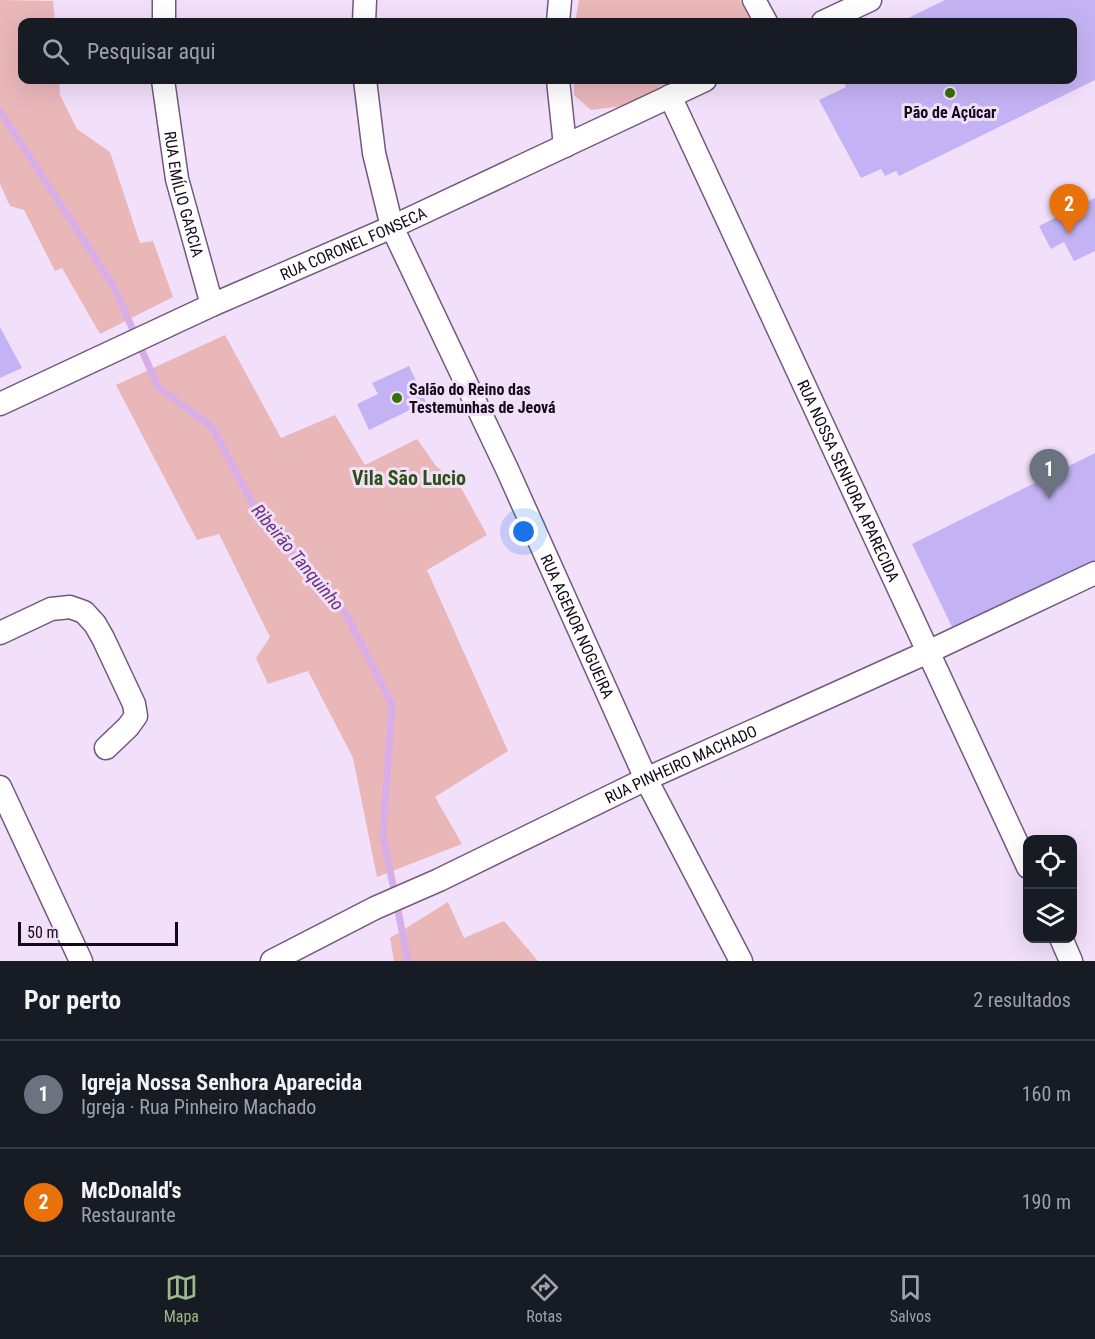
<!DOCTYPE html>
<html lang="pt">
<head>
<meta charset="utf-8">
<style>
  :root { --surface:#171b24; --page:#242831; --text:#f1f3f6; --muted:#9ea1a6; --line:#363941; --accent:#9db889 }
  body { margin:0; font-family:"Roboto Condensed",sans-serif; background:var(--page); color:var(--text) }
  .controls { position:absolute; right:18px; bottom:18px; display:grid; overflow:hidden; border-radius:12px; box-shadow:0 6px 24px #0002 }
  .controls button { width:54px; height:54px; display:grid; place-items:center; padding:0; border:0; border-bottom:2px solid var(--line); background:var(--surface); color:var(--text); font:30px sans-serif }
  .scale { position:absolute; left:18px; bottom:15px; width:160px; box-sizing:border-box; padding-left:6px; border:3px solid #140918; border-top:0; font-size:16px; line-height:21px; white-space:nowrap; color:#140918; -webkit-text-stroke:4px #f2dffa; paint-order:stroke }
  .you { position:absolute; left:524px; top:532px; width:21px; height:21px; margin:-15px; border:4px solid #fff; border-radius:50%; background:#1a73e8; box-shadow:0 0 0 9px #1a73e833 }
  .badge { display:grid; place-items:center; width:39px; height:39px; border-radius:50%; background:var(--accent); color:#fff; font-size:20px; font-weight:700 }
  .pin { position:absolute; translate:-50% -50px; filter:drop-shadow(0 2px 3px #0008) }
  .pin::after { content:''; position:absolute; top:32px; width:21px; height:18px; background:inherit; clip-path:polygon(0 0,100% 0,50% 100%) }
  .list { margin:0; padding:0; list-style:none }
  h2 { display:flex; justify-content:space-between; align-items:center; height:78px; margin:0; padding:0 24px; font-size:26px }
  h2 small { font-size:20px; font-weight:400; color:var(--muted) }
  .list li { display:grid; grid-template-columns:39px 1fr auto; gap:18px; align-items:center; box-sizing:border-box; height:108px; padding:0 24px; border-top:2px solid var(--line) }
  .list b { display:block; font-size:22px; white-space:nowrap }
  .list p { margin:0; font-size:20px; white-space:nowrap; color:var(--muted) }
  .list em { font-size:20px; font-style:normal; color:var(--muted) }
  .icon { flex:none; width:33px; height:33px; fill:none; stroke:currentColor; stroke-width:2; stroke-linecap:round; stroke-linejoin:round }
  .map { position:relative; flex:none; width:1095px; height:961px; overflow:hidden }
  .search { position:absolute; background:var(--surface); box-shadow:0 6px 24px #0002; left:18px; right:18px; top:18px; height:66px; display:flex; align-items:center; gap:15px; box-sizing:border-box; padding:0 21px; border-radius:12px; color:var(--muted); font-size:22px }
  .sheet { height:294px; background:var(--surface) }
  nav { display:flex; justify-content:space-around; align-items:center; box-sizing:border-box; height:84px; border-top:2px solid var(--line); background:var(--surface); font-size:16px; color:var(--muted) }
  nav a { display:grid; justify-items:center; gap:3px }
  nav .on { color:var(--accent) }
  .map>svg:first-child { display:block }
  .green { fill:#eab7b9 }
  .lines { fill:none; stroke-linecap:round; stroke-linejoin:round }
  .stream { stroke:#d8aee9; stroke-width:7 }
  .building { fill:#c4b3f4 }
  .minor-casing { stroke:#74587f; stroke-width:25 }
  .minor { stroke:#fff; stroke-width:22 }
  .poi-dot { fill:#367103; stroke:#f2dffa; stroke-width:2 }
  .labels { text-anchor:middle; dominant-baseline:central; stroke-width:6; stroke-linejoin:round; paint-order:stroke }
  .poi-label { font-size:16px; font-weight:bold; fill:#140918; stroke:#f2dffa }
  .street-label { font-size:16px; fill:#140918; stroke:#f2dffa }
  .water-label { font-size:18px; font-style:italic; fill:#653278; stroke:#f2dffa }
  .quarter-label { font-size:20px; font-weight:bold; fill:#2a5012; stroke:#f2dffa }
</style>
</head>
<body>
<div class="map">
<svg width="1095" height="961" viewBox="0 0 1095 961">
  <rect width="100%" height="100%" fill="#f2dffa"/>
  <!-- green -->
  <g class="green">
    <path d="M0 0 53 1 55 22H22V80H59L60 95 77 129 110 152 140 243 153 241 173 297 100 334 62 268 55 271 24 210 10 206 0 184Z"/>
    <path d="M579 0H740L751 22H575Z"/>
    <path d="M574 80H679L623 106 591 110 574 95Z"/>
    <path d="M225 335 281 438 335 415 365 465 417 439 436 466 460 486 487 535 427 570 508 751 435 797 462 844 377 877 353 758 308 671 268 684 256 658 270 637 219 534 197 540 116 385Z"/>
    <path d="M448 902 464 938 504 921 538 961H394L390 938Z"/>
  </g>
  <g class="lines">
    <!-- stream -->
    <path class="stream" d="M0 111 114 287 158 387 212 427 259 515 346 614 392 704 383 835 408 961"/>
  </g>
  <!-- building -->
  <g class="building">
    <path d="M945 0H1095V80L899 176 896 171 885 176 881 169 861 178 819 100 846 87 842 80H1072V22H900Z"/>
    <path d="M1095 198V251L1074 261 1064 242 1051 249 1039 226Z"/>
    <path d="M0 327 22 368 0 378Z"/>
    <path d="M409 366 426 402 369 430 357 404 378 394 372 383Z"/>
    <path d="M1095 453V560L952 627 912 544Z"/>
  </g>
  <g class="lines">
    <!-- minor casing -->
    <g class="minor-casing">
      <g id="minor">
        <path d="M754 0 766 22"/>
        <path d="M164 22V0"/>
        <path d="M364 22 365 0"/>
        <path d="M558 22 560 0"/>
        <path d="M823 22 870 0"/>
        <path id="s1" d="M163 80 177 179 212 305"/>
        <path id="s2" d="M365 80 374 153 392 227 507 469 646 779 741 961"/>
        <path d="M558 80 565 146"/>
        <path id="s3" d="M670 96 1028 867"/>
        <path id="s4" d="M0 404 212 305 392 227 705 80"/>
        <path d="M0 633 51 609 70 607 84 612 95 624 103 638 134 704 136 716 128 727 106 748"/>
        <path d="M0 787 81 961"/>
        <path d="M1061 938 1071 961"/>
        <path id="s5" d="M272 961 375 908 439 880 646 779 928 652 1095 573"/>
      </g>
    </g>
    <!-- minor -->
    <use href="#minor" class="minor"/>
  </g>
  <!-- markers -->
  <g class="poi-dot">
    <circle cx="950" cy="93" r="6"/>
    <circle cx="397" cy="398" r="6"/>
  </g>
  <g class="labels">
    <!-- poi labels -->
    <g class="poi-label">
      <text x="950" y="112">Pão de Açúcar</text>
      <text x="409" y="389" text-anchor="start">Salão do Reino das<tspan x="409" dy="18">Testemunhas de Jeová</tspan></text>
    </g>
    <!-- street labels -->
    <g class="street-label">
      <text stroke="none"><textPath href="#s1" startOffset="116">RUA EMÍLIO GARCIA</textPath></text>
      <text stroke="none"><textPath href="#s4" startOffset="388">RUA CORONEL FONSECA</textPath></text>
      <text stroke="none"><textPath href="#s3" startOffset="424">RUA NOSSA SENHORA APARECIDA</textPath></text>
      <text stroke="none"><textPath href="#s2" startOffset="590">RUA AGENOR NOGUEIRA</textPath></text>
      <text stroke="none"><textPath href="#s5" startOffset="454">RUA PINHEIRO MACHADO</textPath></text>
    </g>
    <!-- water labels -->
    <g class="water-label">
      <text transform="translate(298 557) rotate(50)">Ribeirão Tanquinho</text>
    </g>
    <!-- quarter labels -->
    <g class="quarter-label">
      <text x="409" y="478">Vila São Lucio</text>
    </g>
  </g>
</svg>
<div class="controls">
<button><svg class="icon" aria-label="locate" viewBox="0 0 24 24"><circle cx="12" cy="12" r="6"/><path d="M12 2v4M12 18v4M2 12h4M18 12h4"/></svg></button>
<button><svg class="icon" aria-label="layers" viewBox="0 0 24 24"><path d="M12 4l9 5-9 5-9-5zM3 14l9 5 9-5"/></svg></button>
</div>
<div class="scale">50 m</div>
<div class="you"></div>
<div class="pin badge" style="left:1049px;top:499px;background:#6b7280">1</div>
<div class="pin badge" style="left:1069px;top:234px;background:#e8710a">2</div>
<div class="search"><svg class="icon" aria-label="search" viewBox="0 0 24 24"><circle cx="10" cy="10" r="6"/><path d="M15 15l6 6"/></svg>Pesquisar aqui</div>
</div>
<section class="sheet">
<h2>Por perto<small>2 resultados</small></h2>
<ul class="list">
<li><span class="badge" style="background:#6b7280">1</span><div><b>Igreja Nossa Senhora Aparecida</b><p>Igreja · Rua Pinheiro Machado</p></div><em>160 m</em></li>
<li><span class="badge" style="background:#e8710a">2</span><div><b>McDonald's</b><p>Restaurante</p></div><em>190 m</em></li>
</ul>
</section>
<nav>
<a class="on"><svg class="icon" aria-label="map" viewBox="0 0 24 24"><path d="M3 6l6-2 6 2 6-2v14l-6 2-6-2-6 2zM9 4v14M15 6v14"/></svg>Mapa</a>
<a><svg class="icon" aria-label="directions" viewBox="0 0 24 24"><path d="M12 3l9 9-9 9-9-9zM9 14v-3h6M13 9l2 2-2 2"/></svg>Rotas</a>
<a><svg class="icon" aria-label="saved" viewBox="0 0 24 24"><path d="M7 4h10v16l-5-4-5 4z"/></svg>Salvos</a>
</nav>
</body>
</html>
